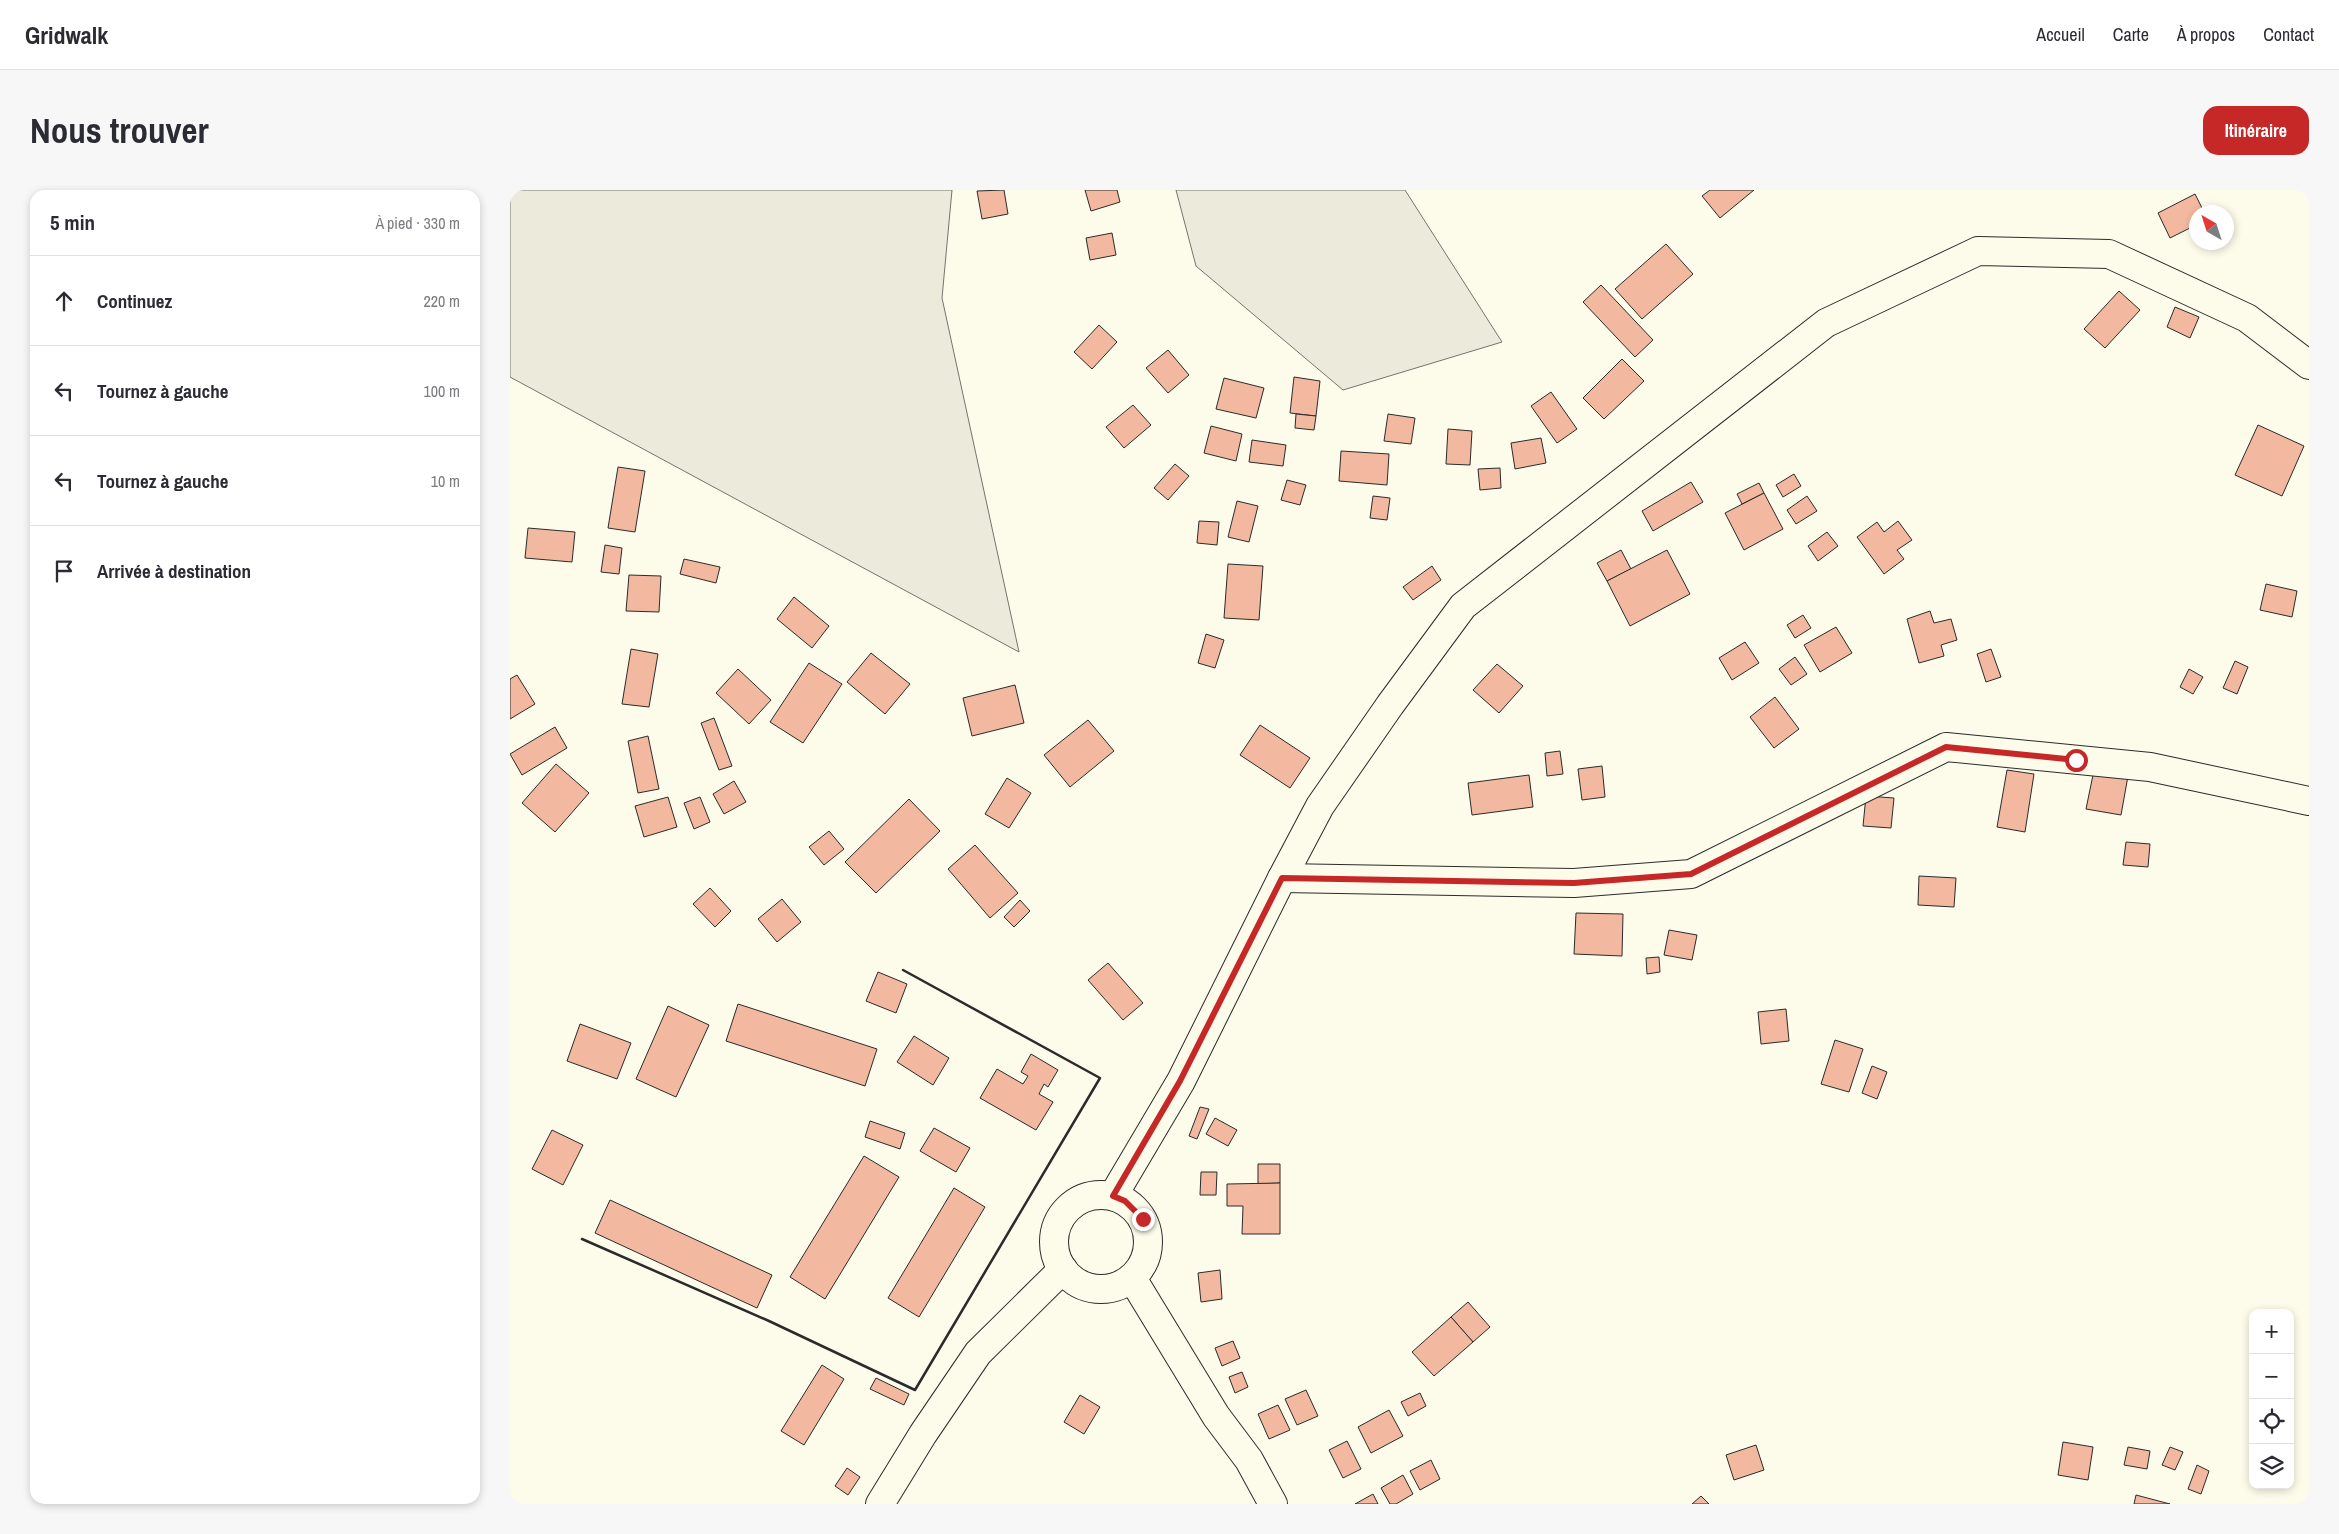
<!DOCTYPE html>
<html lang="fr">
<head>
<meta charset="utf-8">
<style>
  :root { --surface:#fff; --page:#f7f7f7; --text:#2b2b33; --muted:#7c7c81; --line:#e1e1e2; --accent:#c62828 }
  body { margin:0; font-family:"Archivo Narrow",sans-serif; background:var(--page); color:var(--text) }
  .controls { position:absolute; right:15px; bottom:15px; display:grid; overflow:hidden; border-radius:10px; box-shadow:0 2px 8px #0003 }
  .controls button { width:45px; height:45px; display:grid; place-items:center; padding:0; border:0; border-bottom:1px solid var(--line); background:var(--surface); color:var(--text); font:25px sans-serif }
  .compass { position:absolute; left:1679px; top:15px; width:45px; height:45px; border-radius:50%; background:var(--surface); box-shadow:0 2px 8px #0003; rotate:321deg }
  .stop { position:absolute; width:15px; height:15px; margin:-11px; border:4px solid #c62828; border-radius:50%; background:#fff }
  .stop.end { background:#c62828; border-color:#fff; box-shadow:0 1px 5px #0008 }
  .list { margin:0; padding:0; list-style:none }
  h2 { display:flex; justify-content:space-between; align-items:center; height:65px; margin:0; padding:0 20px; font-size:21px }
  h2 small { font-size:16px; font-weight:400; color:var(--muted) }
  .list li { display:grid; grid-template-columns:32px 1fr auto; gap:15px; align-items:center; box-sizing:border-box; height:90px; padding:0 20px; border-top:1px solid var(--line) }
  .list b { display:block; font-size:19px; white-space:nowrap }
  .list em { font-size:16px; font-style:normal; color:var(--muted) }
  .icon { flex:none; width:28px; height:28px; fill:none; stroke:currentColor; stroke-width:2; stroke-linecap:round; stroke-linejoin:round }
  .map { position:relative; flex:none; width:1799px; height:1314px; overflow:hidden; border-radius:15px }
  header { display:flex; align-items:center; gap:30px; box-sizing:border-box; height:70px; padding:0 25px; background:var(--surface); border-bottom:1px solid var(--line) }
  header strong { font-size:24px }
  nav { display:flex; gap:28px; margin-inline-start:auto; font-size:18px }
  .intro { display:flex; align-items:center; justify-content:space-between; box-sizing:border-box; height:120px; padding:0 30px }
  h1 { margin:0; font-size:35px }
  .button { padding:12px 22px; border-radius:15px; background:var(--accent); color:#fff; font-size:18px; font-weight:700 }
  main { display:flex; gap:30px; padding:0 30px }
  aside { flex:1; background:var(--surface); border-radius:15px; box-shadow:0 2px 8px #0003 }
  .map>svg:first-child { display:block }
  .green { fill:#ecebdb; stroke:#74746e }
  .building { fill:#f2b8a0; stroke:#2b2b2b }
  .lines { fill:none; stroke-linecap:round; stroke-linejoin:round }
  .minor-casing { stroke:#2b2b2b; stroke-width:30 }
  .minor { stroke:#fdfbea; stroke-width:28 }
  .wall { stroke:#2b2b2b; stroke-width:2.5 }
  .route { stroke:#c62828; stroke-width:6 }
</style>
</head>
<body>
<header>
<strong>Gridwalk</strong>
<nav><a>Accueil</a><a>Carte</a><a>À propos</a><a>Contact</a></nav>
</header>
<div class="intro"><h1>Nous trouver</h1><a class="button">Itinéraire</a></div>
<main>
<aside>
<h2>5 min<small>À pied · 330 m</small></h2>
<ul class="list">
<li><svg class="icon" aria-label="ahead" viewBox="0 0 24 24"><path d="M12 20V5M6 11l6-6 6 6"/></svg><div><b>Continuez</b></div><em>220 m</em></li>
<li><svg class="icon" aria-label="left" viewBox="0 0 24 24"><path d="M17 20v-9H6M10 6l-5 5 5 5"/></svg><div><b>Tournez à gauche</b></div><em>100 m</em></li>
<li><svg class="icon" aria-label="left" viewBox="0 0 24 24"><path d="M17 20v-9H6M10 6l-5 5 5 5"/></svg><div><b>Tournez à gauche</b></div><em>10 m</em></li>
<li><svg class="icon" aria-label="arrive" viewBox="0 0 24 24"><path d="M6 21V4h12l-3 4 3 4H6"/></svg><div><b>Arrivée à destination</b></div></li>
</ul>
</aside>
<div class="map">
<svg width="1799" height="1314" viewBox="0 0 1799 1314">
  <rect width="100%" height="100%" fill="#fdfbea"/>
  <!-- green -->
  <g class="green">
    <path d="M0 0H442L432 108 509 462 0 187Z"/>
    <path d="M666 0H895L992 152 833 200 686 76Z"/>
  </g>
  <!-- building -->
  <g class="building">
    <path d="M494 0 498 24 472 29 467 1Z"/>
    <path d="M575 0H607L610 12 581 21Z"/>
    <path d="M1200 0H1244L1210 28 1192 6Z"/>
    <path d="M1685 4 1694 22H1686V35L1660 48 1648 23Z"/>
    <path d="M602 43 606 65 580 70 576 48Z"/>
    <path d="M1156 54 1183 84 1132 129 1105 99Z"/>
    <path d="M1091 95 1143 150 1125 167 1073 112Z"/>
    <path d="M1609 101 1630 120 1595 158 1574 139Z"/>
    <path d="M1665 117 1689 127 1680 148 1657 137Z"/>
    <path d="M589 135 607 152 582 179 564 162Z"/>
    <path d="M658 160 679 185 658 203 636 178Z"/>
    <path d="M1112 169 1134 191 1094 229 1073 208Z"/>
    <path d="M784 187 810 191 806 226 780 223Z"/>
    <path d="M714 188 754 198 746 228 706 219Z"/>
    <path d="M1041 202 1067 239 1047 253 1021 216Z"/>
    <path d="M623 215 641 235 614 258 596 237Z"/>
    <path d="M786 224 806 226 804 240 785 238Z"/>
    <path d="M878 224 905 228 901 254 874 251Z"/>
    <path d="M1748 235 1794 256 1772 306 1725 285Z"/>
    <path d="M701 236 732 244 726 271 694 263Z"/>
    <path d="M938 239 962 241 960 275 936 274Z"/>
    <path d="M1031 248 1036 273 1005 279 1001 253Z"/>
    <path d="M742 250 776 255 773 276 739 272Z"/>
    <path d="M831 261 879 264 877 295 829 291Z"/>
    <path d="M665 274 679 286 658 310 644 298Z"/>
    <path d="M108 277 135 281 125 342 98 338Z"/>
    <path d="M990 278 991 298 970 300 968 279Z"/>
    <path d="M1284 284 1291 296 1273 307 1266 295Z"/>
    <path d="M777 290 796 295 790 315 771 310Z"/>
    <path d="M1181 292 1193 312 1143 341 1132 321Z"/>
    <path d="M1249 293 1254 303 1232 314 1227 304Z"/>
    <path d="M1254 303 1273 339 1234 360 1215 323Z"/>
    <path d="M863 306 880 308 877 330 860 328Z"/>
    <path d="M1297 306 1307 321 1286 334 1277 320Z"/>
    <path d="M727 311 748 316 739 352 718 347Z"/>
    <path d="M689 331 709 332 707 355 687 353Z"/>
    <path d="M1388 331 1402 350 1387 360 1394 369 1374 384 1347 347 1367 332 1374 342Z"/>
    <path d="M18 338 65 342 62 372 15 368Z"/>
    <path d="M1317 342 1328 356 1308 371 1298 356Z"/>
    <path d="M95 355 112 358 109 384 91 382Z"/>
    <path d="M1111 360 1121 379 1097 391 1087 373Z"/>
    <path d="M1157 360 1180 404 1120 436 1097 391Z"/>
    <path d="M174 369 210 377 206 393 170 384Z"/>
    <path d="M718 374 753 376 749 430 714 428Z"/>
    <path d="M922 376 931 390 903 410 893 397Z"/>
    <path d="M119 385 151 386 149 422 116 421Z"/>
    <path d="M1756 394 1787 401 1782 427 1750 420Z"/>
    <path d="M284 407 319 436 302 458 267 429Z"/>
    <path d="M1420 421 1424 433 1441 429 1447 450 1431 455 1434 466 1409 473 1397 429Z"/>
    <path d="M1293 425 1301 438 1285 448 1277 435Z"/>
    <path d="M1326 437 1342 463 1310 482 1294 455Z"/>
    <path d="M696 444 714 450 705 478 688 473Z"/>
    <path d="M1235 452 1249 473 1222 490 1209 468Z"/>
    <path d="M121 459 148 464 139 517 112 514Z"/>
    <path d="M1481 459 1491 487 1476 492 1467 464Z"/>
    <path d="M361 463 400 494 375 524 337 492Z"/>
    <path d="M1285 467 1297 484 1281 495 1269 479Z"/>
    <path d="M1725 471 1738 477 1727 504 1713 498Z"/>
    <path d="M299 473 332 494 293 553 260 532Z"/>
    <path d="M987 474 1013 496 989 523 963 500Z"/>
    <path d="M228 479 261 510 239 534 206 503Z"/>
    <path d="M1679 479 1693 487 1683 504 1670 497Z"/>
    <path d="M7 485 25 514 0 529V489Z"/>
    <path d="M505 495 514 533 462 546 453 508Z"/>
    <path d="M1265 507 1289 539 1264 558 1240 527Z"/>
    <path d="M204 528 222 576 209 580 191 533Z"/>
    <path d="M578 530 604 561 560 597 534 565Z"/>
    <path d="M750 535 800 568 780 598 730 565Z"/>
    <path d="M45 537 57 558 12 585 0 564Z"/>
    <path d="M138 546 149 599 128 603 118 551Z"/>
    <path d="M1050 561 1053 584 1037 586 1035 563Z"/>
    <path d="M46 574 79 603 45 642 12 613Z"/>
    <path d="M1092 576 1095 607 1072 610 1068 579Z"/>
    <path d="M1497 580 1524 584 1515 642 1487 637Z"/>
    <path d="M1584 580 1618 586 1611 625 1576 619Z"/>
    <path d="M1019 585 1023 617 962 625 958 593Z"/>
    <path d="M497 588 521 603 499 638 475 624Z"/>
    <path d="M224 591 236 612 214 624 203 604Z"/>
    <path d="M1356 606 1384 608 1381 638 1353 636Z"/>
    <path d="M158 607 167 637 134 647 125 616Z"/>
    <path d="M190 607 200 632 184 639 174 613Z"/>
    <path d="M399 609 430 641 366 703 335 672Z"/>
    <path d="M319 641 334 659 314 675 299 657Z"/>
    <path d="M1616 652 1640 654 1638 677 1613 675Z"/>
    <path d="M465 655 508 703 480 728 438 679Z"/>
    <path d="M1409 686 1446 688 1444 717 1408 715Z"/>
    <path d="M200 698 221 721 205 737 183 714Z"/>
    <path d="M272 709 291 732 267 752 248 729Z"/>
    <path d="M510 710 520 721 504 737 494 727Z"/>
    <path d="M1066 723 1113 724 1112 766 1064 764Z"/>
    <path d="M1159 740 1187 745 1182 770 1154 765Z"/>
    <path d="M1149 767 1150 782 1137 784 1136 768Z"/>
    <path d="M598 773 633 813 613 830 578 790Z"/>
    <path d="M368 782 397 794 386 823 356 811Z"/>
    <path d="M228 814 367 859 355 896 216 851Z"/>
    <path d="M158 816 199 835 166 907 126 889Z"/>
    <path d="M1276 819 1279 851 1251 854 1248 822Z"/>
    <path d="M70 834 121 853 107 889 57 871Z"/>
    <path d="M404 846 439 868 423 895 387 872Z"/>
    <path d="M1325 850 1353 859 1339 902 1311 894Z"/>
    <path d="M521 864 548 880 538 897 534 894 529 904 543 912 526 940 470 908 487 879 513 894 518 886 511 882Z"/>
    <path d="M1362 876 1377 882 1367 909 1352 903Z"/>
    <path d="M690 917 699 919 687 949 679 946Z"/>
    <path d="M705 928 727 940 718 956 696 944Z"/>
    <path d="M360 931 395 943 390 959 355 947Z"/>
    <path d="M424 938 460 958 446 982 410 961Z"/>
    <path d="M42 940 73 955 53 995 22 979Z"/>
    <path d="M354 966 389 987 315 1109 280 1087Z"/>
    <path d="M748 974H770V993L748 994Z"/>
    <path d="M691 982H707L706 1005H690Z"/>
    <path d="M770 993V1044H732L733 1016H717V994Z"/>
    <path d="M444 998 475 1017 409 1127 378 1108Z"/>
    <path d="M100 1010 262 1085 247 1118 85 1043Z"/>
    <path d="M710 1080 712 1109 691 1112 688 1083Z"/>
    <path d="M958 1112 980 1137 963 1152 941 1127Z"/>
    <path d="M941 1127 963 1152 924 1186 902 1162Z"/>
    <path d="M723 1151 730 1168 712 1176 705 1158Z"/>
    <path d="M312 1175 334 1189 294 1255 271 1241Z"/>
    <path d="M732 1182 738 1197 725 1203 719 1187Z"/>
    <path d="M366 1188 399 1204 394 1215 360 1199Z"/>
    <path d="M796 1200 808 1226 787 1235 775 1209Z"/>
    <path d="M910 1203 916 1216 898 1226 891 1212Z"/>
    <path d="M570 1205 590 1217 574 1244 554 1232Z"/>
    <path d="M768 1215 780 1240 759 1249 748 1224Z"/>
    <path d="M879 1220 893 1246 861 1263 848 1237Z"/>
    <path d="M837 1251 851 1279 833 1288 819 1260Z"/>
    <path d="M1553 1252 1583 1257 1578 1290 1548 1285Z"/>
    <path d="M1246 1255 1254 1280 1224 1290 1216 1265Z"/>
    <path d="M1618 1257 1640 1261 1637 1279 1614 1275Z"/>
    <path d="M1660 1257 1673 1262 1665 1280 1652 1275Z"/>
    <path d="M921 1270 930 1289 910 1300 900 1281Z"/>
    <path d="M1687 1275 1699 1281 1691 1304 1678 1299Z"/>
    <path d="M337 1278 350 1287 338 1305 325 1296Z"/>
    <path d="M893 1285 903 1304 886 1314H880L871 1298Z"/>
    <path d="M863 1304 868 1314H845Z"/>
    <path d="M1626 1305 1660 1314H1624Z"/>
    <path d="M1191 1306 1199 1314H1182Z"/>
  </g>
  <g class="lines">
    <!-- minor casing -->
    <g class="minor-casing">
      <g id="minor">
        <path d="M772 688 1064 693 1181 684 1436 557 1640 577 1799 611"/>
        <circle cx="591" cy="1052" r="47"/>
        <path d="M603 1006 671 891 772 688 810 616 880 515 953 416 1316 133 1468 61 1599 64 1737 128 1799 175"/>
        <path d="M622 1088 706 1226 739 1270 763 1314"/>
        <path d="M370 1314 413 1244 468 1163 553 1079"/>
      </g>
    </g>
    <!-- minor -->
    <use href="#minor" class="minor"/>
    <!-- wall -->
    <path class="wall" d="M72 1049 259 1131 405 1200 590 888 393 780"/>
  </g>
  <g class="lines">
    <!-- route -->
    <path class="route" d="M633 1029 615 1011 603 1006 670 891 772 688 1064 693 1181 684 1436 557 1566 570"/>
  </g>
</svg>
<div class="controls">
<button>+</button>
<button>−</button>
<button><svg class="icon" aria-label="locate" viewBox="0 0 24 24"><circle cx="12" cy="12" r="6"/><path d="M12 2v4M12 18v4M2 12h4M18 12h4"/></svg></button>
<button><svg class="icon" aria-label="layers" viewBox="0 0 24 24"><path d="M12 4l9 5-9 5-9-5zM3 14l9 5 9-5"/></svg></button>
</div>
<svg class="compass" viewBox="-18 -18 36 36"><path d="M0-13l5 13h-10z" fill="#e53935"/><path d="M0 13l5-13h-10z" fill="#7c7c81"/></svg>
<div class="stop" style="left:1566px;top:570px"></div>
<div class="stop end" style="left:633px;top:1029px"></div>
</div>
</main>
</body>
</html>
